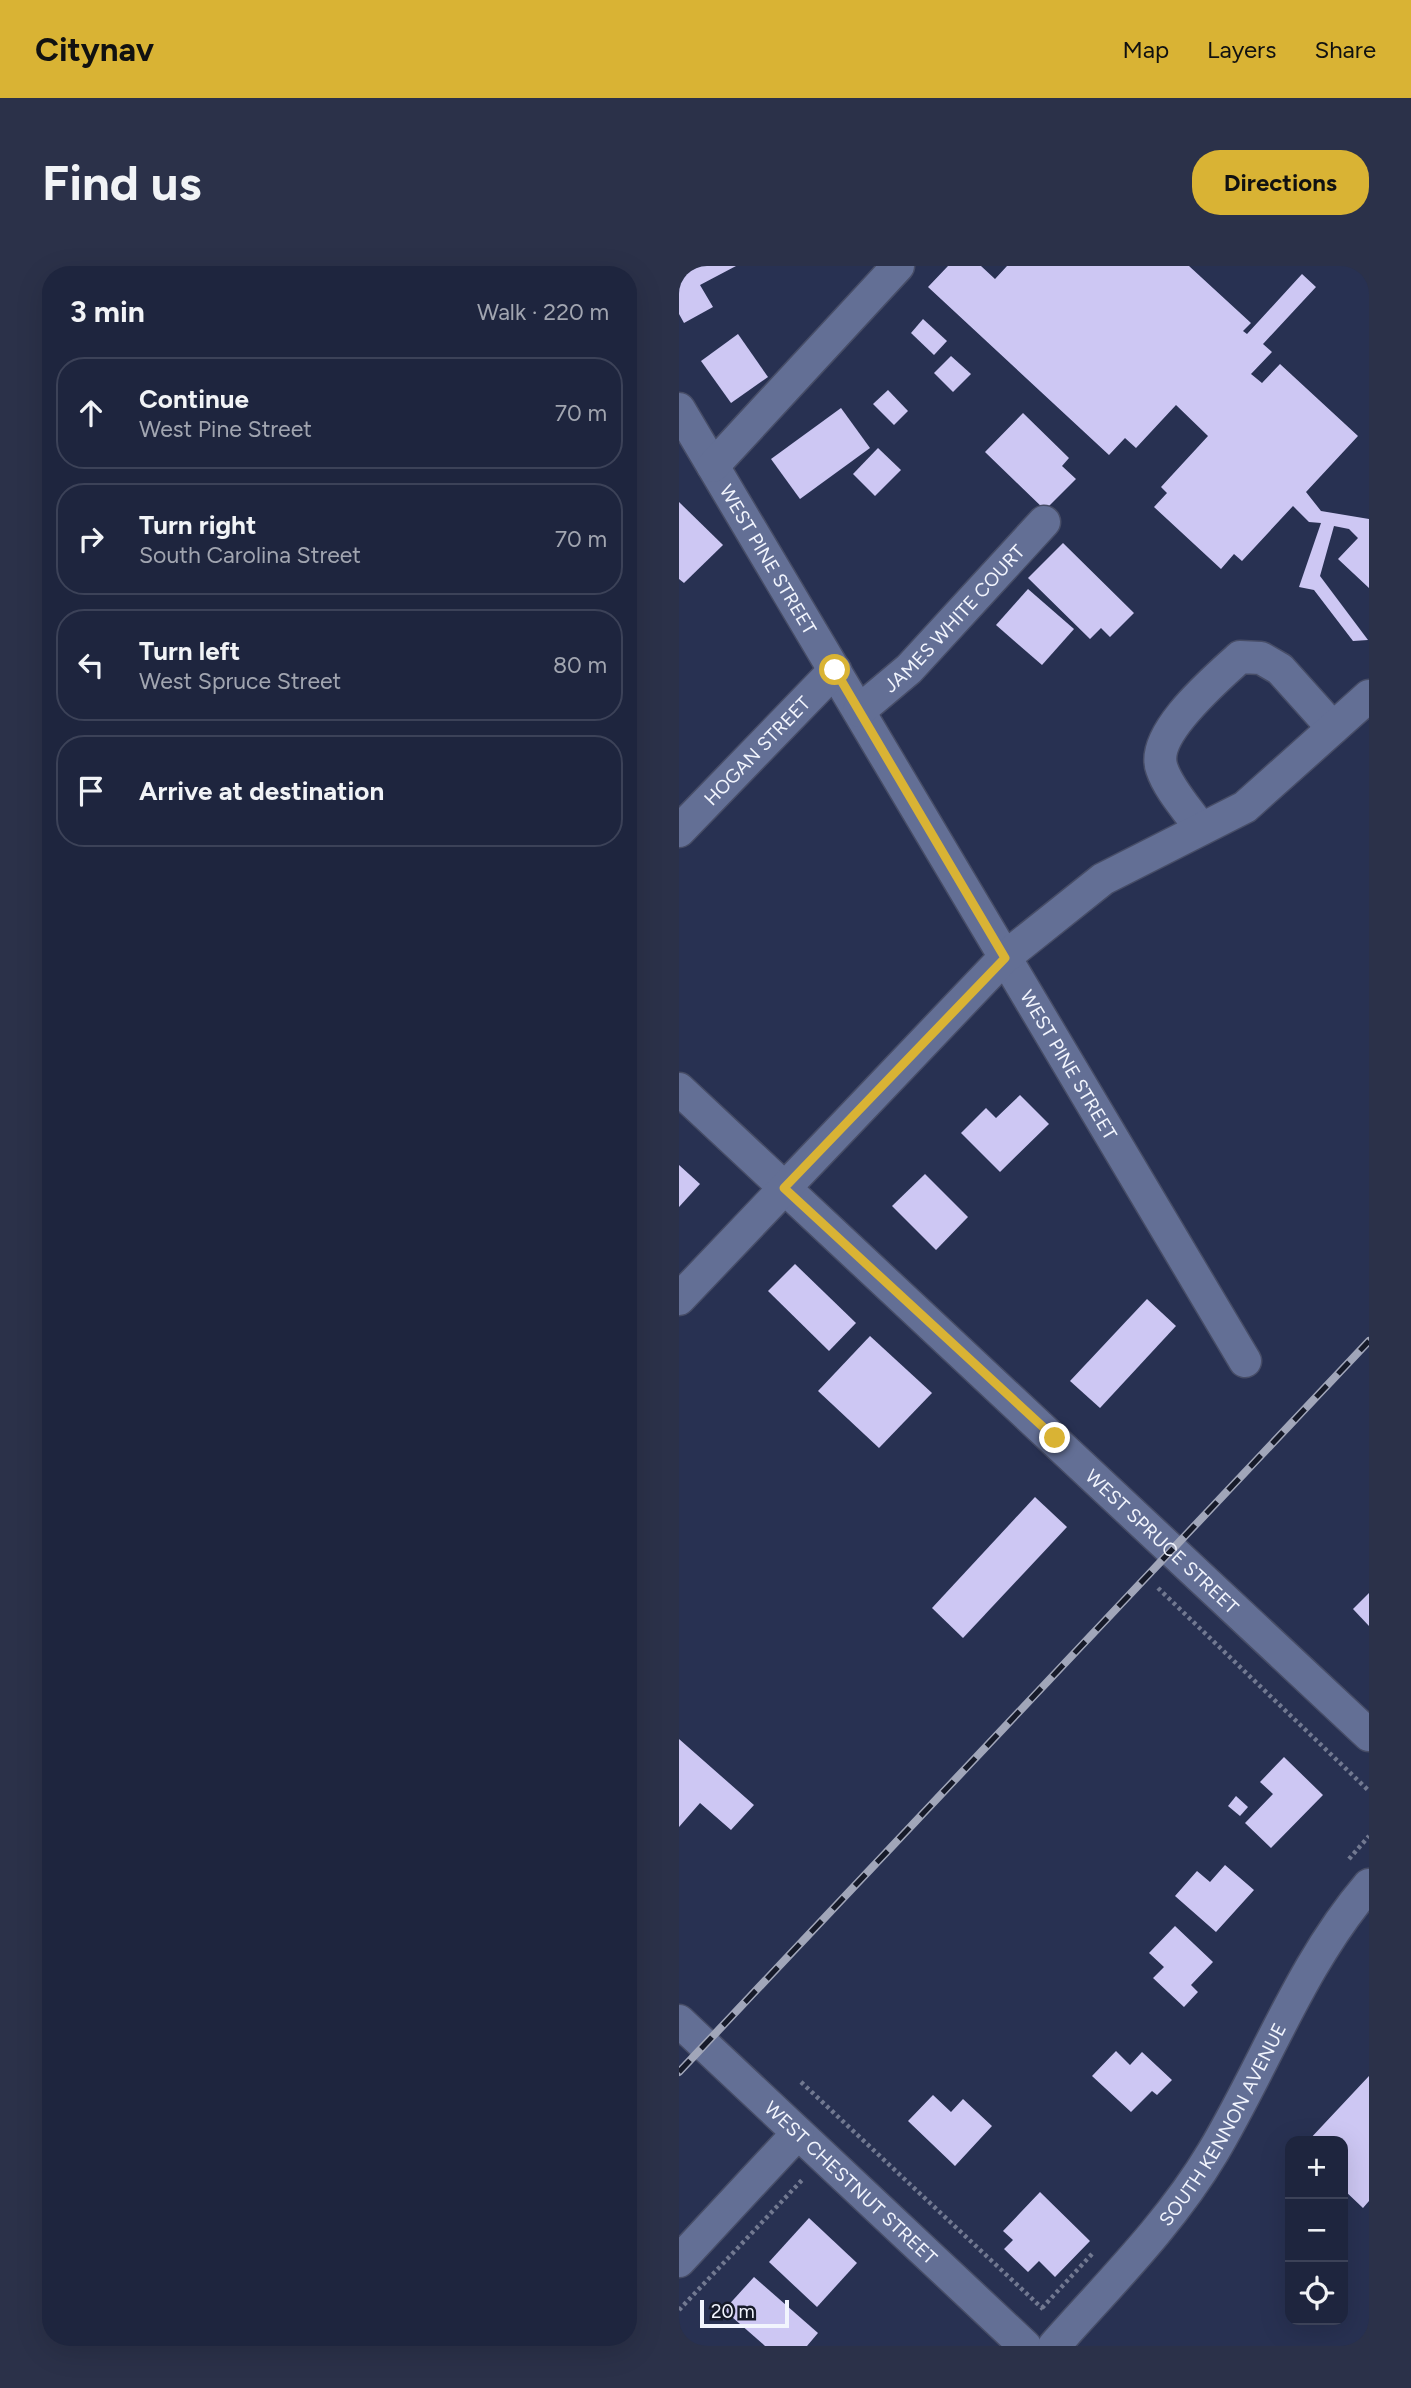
<!DOCTYPE html>
<html lang="en">
<head>
<meta charset="utf-8">
<style>
  :root { --surface:#1e253e; --page:#2b3149; --text:#f1f3f6; --muted:#a1a5b0; --line:#3c4258; --accent:#d9b334 }
  body { margin:0; font-family:Figtree,sans-serif; background:var(--page); color:var(--text) }
  .controls { position:absolute; right:21px; bottom:21px; display:grid; overflow:hidden; border-radius:14px; box-shadow:0 7px 28px #0002 }
  .controls button { width:63px; height:63px; display:grid; place-items:center; padding:0; border:0; border-bottom:2px solid var(--line); background:var(--surface); color:var(--text); font:35px sans-serif }
  .scale { position:absolute; left:21px; bottom:18px; width:89px; box-sizing:border-box; padding-left:7px; border:4px solid #f1f4fd; border-top:0; font-size:19px; line-height:24px; white-space:nowrap; color:#f1f4fd; -webkit-text-stroke:5px #161a29; paint-order:stroke }
  .stop { position:absolute; width:21px; height:21px; margin:-16px; border:5px solid #d9b334; border-radius:50%; background:#fff }
  .stop.end { background:#d9b334; border-color:#fff; box-shadow:0 2px 7px #0008 }
  .list { margin:0; padding:0; list-style:none }
  h2 { display:flex; justify-content:space-between; align-items:center; height:91px; margin:0; padding:0 28px; font-size:30px }
  h2 small { font-size:23px; font-weight:400; color:var(--muted) }
  .list li { display:grid; grid-template-columns:46px 1fr auto; gap:21px; align-items:center; box-sizing:border-box; height:112px; margin:0 14px 14px; padding:0 14px; border:2px solid var(--line); border-radius:28px }
  .list b { display:block; font-size:26px; white-space:nowrap }
  .list p { margin:0; font-size:23px; white-space:nowrap; color:var(--muted) }
  .list em { font-size:23px; font-style:normal; color:var(--muted) }
  .icon { flex:none; width:38px; height:38px; fill:none; stroke:currentColor; stroke-width:2; stroke-linecap:round; stroke-linejoin:round }
  .map { position:relative; flex:none; width:690px; height:2080px; overflow:hidden; border-radius:28px }
  header { display:flex; align-items:center; gap:42px; box-sizing:border-box; height:98px; padding:0 35px; background:var(--accent); color:#111 }
  header strong { font-size:33px }
  nav { display:flex; gap:38px; margin-inline-start:auto; font-size:24px }
  .intro { display:flex; align-items:center; justify-content:space-between; box-sizing:border-box; height:168px; padding:0 42px }
  h1 { margin:0; font-size:49px }
  .button { padding:18px 32px; border-radius:28px; background:var(--accent); color:#111; font-size:24px; font-weight:700 }
  main { display:flex; gap:42px; padding:0 42px }
  aside { flex:1; background:var(--surface); border-radius:28px; box-shadow:0 7px 28px #0002 }
  .map>svg:first-child { display:block }
  .building { fill:#cdc7f3 }
  .lines { fill:none; stroke-linecap:round; stroke-linejoin:round }
  .minor-casing { stroke:#474d67; stroke-width:35 }
  .path { stroke:#727991; stroke-width:4.5; stroke-dasharray:3.5 3.5; stroke-linecap:butt }
  .minor { stroke:#636f95; stroke-width:32 }
  .rail-casing { stroke:#a1a6b9; stroke-width:8 }
  .rail { stroke:#161a29; stroke-width:5; stroke-dasharray:16; stroke-linecap:butt }
  .route { stroke:#d9b334; stroke-width:9 }
  .labels { text-anchor:middle; dominant-baseline:central; stroke-width:7; stroke-linejoin:round; paint-order:stroke }
  .street-label { font-size:19px; fill:#f1f4fd; stroke:#161a29 }
</style>
</head>
<body>
<header>
<strong>Citynav</strong>
<nav><a>Map</a><a>Layers</a><a>Share</a></nav>
</header>
<div class="intro"><h1>Find us</h1><a class="button">Directions</a></div>
<main>
<aside>
<h2>3 min<small>Walk · 220 m</small></h2>
<ul class="list">
<li><svg class="icon" aria-label="ahead" viewBox="0 0 24 24"><path d="M12 20V5M6 11l6-6 6 6"/></svg><div><b>Continue</b><p>West Pine Street</p></div><em>70 m</em></li>
<li><svg class="icon" aria-label="right" viewBox="0 0 24 24"><path d="M7 20v-9h11M14 6l5 5-5 5"/></svg><div><b>Turn right</b><p>South Carolina Street</p></div><em>70 m</em></li>
<li><svg class="icon" aria-label="left" viewBox="0 0 24 24"><path d="M17 20v-9H6M10 6l-5 5 5 5"/></svg><div><b>Turn left</b><p>West Spruce Street</p></div><em>80 m</em></li>
<li><svg class="icon" aria-label="arrive" viewBox="0 0 24 24"><path d="M6 21V4h12l-3 4 3 4H6"/></svg><div><b>Arrive at destination</b></div></li>
</ul>
</aside>
<div class="map">
<svg width="690" height="2080" viewBox="0 0 690 2080">
  <rect width="100%" height="100%" fill="#283152"/>
  <!-- building -->
  <g class="building">
    <path d="M0 0H57L21 19 34 41 5 57 0 48Z"/>
    <path d="M269 0H302L316 13 328 0H510L572 57 564 65 568 68 623 8 637 21 584 78 593 86 572 108 583 117 601 98 679 170 627 226 642 245 690 253V322L659 293 679 272 670 263 655 260 641 310 689 374 674 375 635 324 620 321 642 257 630 256 614 240 563 295 555 288 542 303 475 241 488 227 482 221 529 170 497 139 457 182 446 172 430 189 249 21Z"/>
    <path d="M244 53 268 75 255 89 232 67Z"/>
    <path d="M59 68 89 111 52 137 22 95Z"/>
    <path d="M272 90 292 108 274 126 255 107Z"/>
    <path d="M209 124 229 145 215 159 194 138Z"/>
    <path d="M162 142 191 182 121 233 92 193Z"/>
    <path d="M344 147 390 192 383 200 397 213 366 244 306 186Z"/>
    <path d="M199 182 222 204 196 230 174 208Z"/>
    <path d="M0 236 44 279 5 317 0 313Z"/>
    <path d="M384 277 455 347 431 371 422 362 411 373 349 312Z"/>
    <path d="M349 323 395 363 363 399 317 359Z"/>
    <path d="M341 829 370 858 321 906 282 867 307 842 317 852Z"/>
    <path d="M0 899 21 918 0 941Z"/>
    <path d="M246 908 289 951 257 984 213 940Z"/>
    <path d="M116 998 177 1057 150 1085 89 1025Z"/>
    <path d="M468 1033 497 1060 421 1142 391 1115Z"/>
    <path d="M191 1070 253 1127 200 1182 139 1125Z"/>
    <path d="M356 1231 388 1261 284 1372 253 1342Z"/>
    <path d="M690 1327V1360L674 1343Z"/>
    <path d="M0 1473 75 1539 52 1564 21 1537 0 1561Z"/>
    <path d="M605 1491 644 1529 592 1582 566 1557 594 1528 581 1516Z"/>
    <path d="M557 1530 569 1541 561 1550 549 1540Z"/>
    <path d="M546 1599 575 1624 537 1666 496 1630 518 1605 531 1616Z"/>
    <path d="M496 1660 534 1696 512 1719 519 1726 505 1741 474 1712 485 1701 470 1687Z"/>
    <path d="M437 1785 451 1799 463 1786 493 1814 478 1829 473 1825 452 1846 413 1810Z"/>
    <path d="M690 1810V1935L684 1942 664 1923V1875H629Z"/>
    <path d="M254 1829 272 1846 284 1833 313 1860 276 1900 229 1855Z"/>
    <path d="M361 1926 411 1975 376 2011 360 1995 349 2006 325 1983 334 1974 324 1965Z"/>
    <path d="M130 1952 178 1997 138 2041 90 1996Z"/>
    <path d="M75 2011 139 2067 128 2080H86L45 2044Z"/>
  </g>
  <g class="lines">
    <!-- minor casing -->
    <g class="minor-casing">
      <g id="minor">
        <path id="s1" d="M0 143 566 1095"/>
        <path d="M34 200 219 0"/>
        <path id="s2" d="M180 445 230 403 365 256"/>
        <path d="M522 563C510 545 490 524 483 503 470 469 537 413 561 391L582 392 601 403 654 462"/>
        <path id="s3" d="M0 565 156 404"/>
        <path id="s4" d="M0 823 690 1469"/>
        <path d="M0 1033 325 692 424 613 566 541 690 430"/>
        <path id="s5" d="M0 1755 346 2080"/>
        <path d="M0 1995 119 1867"/>
        <path id="s6" d="M375 2080C430 2018 491 1958 534 1886 587 1797 622 1698 690 1619"/>
      </g>
    </g>
    <!-- path -->
    <g class="path">
      <path d="M479 1322 690 1525"/>
      <path d="M670 1593 690 1570"/>
      <path d="M122 1816 364 2043"/>
      <path d="M363 2042 413 1988"/>
      <path d="M0 2044 124 1913"/>
    </g>
    <!-- minor -->
    <use href="#minor" class="minor"/>
    <!-- rail casing -->
    <g class="rail-casing">
      <path id="rail" d="M0 1806 690 1075"/>
    </g>
    <!-- rail -->
    <use href="#rail" class="rail"/>
  </g>
  <g class="lines">
    <!-- route -->
    <path class="route" d="M156 404 326 692 105 922 376 1172"/>
  </g>
  <g class="labels">
    <!-- street labels -->
    <g class="street-label">
      <text stroke="none"><textPath href="#s1" startOffset="175">WEST PINE STREET</textPath></text>
      <text stroke="none"><textPath href="#s2" startOffset="133">JAMES WHITE COURT</textPath></text>
      <text stroke="none"><textPath href="#s3" startOffset="112">HOGAN STREET</textPath></text>
      <text stroke="none"><textPath href="#s1" startOffset="763">WEST PINE STREET</textPath></text>
      <text stroke="none"><textPath href="#s4" startOffset="662">WEST SPRUCE STREET</textPath></text>
      <text stroke="none"><textPath href="#s6" startOffset="280">SOUTH KENNON AVENUE</textPath></text>
      <text stroke="none"><textPath href="#s5" startOffset="236">WEST CHESTNUT STREET</textPath></text>
    </g>
  </g>
</svg>
<div class="controls">
<button>+</button>
<button>−</button>
<button><svg class="icon" aria-label="locate" viewBox="0 0 24 24"><circle cx="12" cy="12" r="6"/><path d="M12 2v4M12 18v4M2 12h4M18 12h4"/></svg></button>
</div>
<div class="scale">20 m</div>
<div class="stop" style="left:156px;top:404px"></div>
<div class="stop end" style="left:376px;top:1172px"></div>
</div>
</main>
</body>
</html>
